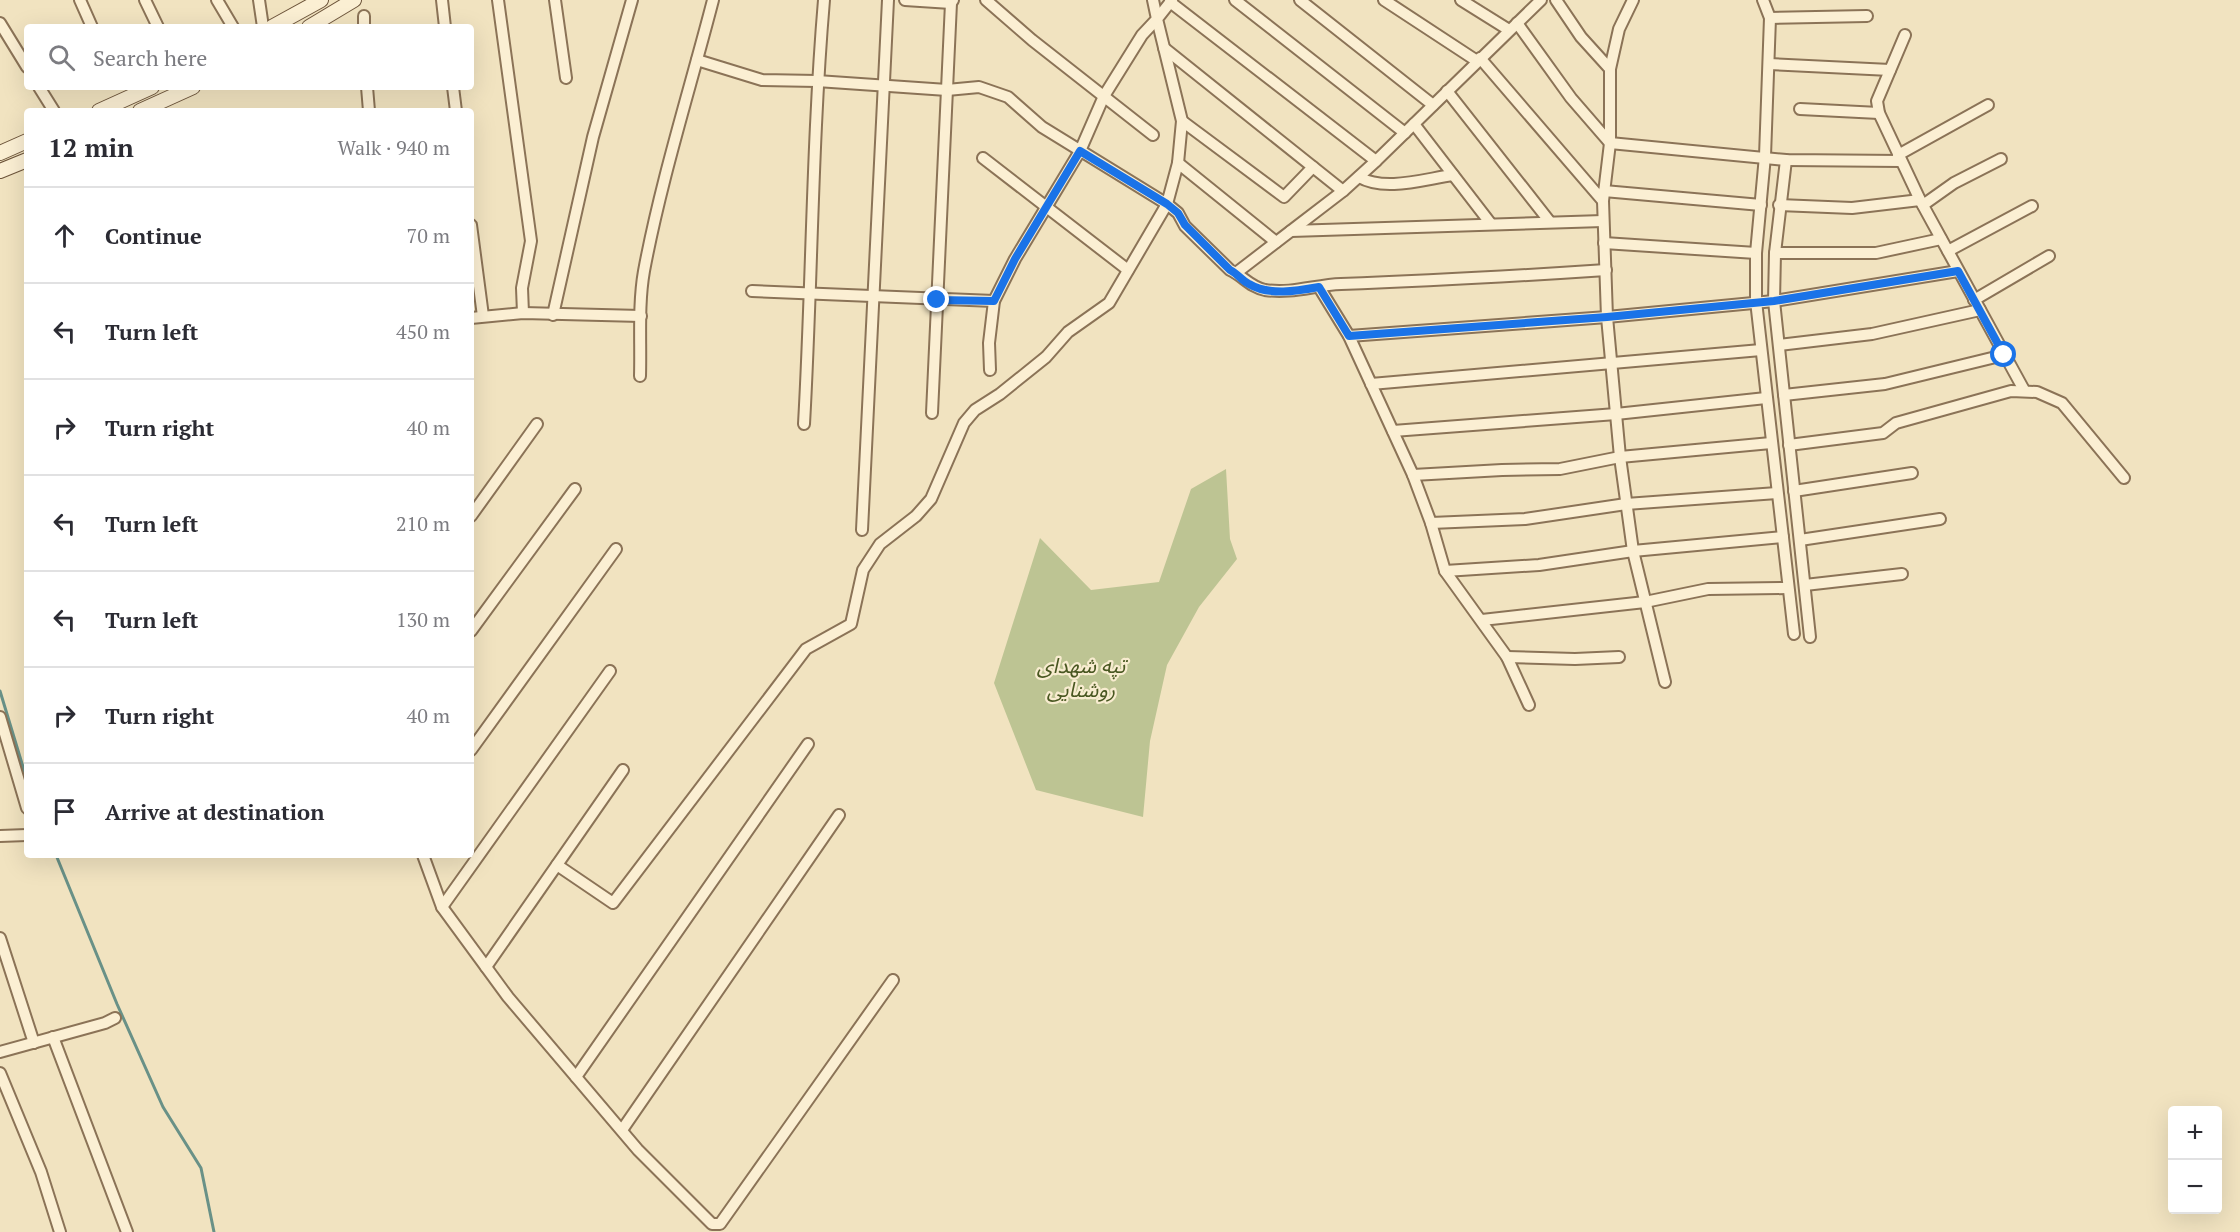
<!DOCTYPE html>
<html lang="en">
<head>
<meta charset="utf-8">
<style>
  :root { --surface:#fff; --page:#f2f2f3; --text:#2b2b33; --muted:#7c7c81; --line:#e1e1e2 }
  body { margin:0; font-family:"PT Serif","Noto Sans Arabic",serif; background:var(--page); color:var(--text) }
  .controls { position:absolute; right:18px; bottom:18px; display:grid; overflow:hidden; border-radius:6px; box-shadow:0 6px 24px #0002 }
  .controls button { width:54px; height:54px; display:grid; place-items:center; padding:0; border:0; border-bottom:2px solid var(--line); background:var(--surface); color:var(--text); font:30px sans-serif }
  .stop { position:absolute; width:18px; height:18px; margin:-14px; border:4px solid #1a73e8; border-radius:50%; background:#fff }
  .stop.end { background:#1a73e8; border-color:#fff; box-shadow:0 2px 6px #0008 }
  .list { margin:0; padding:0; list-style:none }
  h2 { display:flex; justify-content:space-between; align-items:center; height:78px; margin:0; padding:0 24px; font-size:26px }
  h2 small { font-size:20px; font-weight:400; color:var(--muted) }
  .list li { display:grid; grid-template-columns:39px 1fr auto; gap:18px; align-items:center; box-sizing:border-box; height:96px; padding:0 24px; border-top:2px solid var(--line) }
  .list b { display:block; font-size:22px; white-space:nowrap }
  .list em { font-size:20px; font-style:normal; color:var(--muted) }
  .icon { flex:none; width:33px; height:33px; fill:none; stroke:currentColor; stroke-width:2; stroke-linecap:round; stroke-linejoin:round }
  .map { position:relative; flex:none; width:2240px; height:1232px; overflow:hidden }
  .search { position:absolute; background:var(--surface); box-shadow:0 6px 24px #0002; left:24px; top:24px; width:450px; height:66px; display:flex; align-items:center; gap:15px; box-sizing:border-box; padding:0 21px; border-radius:6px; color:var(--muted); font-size:22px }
  .panel { position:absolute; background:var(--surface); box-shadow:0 6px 24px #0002; left:24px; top:108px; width:450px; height:750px; border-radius:6px }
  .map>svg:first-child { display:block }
  .cemetery { fill:#bdc493 }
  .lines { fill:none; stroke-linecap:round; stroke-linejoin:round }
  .stream { stroke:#699187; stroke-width:3 }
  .street-casing { stroke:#8b7357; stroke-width:14 }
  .secondary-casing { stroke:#6d543a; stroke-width:16 }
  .street { stroke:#fbefd3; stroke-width:10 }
  .secondary { stroke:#fbefd3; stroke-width:14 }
  .route { stroke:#1a73e8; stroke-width:8 }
  .labels { text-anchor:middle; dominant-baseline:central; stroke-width:4.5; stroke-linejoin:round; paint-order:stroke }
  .park-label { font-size:21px; font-style:italic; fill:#495721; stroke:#f8ecd0 }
</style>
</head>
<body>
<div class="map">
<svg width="2240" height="1232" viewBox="0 0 2240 1232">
  <rect width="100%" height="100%" fill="#f1e3c0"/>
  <!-- cemetery -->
  <path class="cemetery" d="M1226 469 1230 539 1237 559 1199 607 1167 665 1150 741 1143 817 1036 790 994 683 1040 538 1091 590 1159 582 1191 489Z"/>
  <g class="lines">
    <!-- stream -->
    <g class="stream">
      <path d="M0 691 27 780"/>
      <path d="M56 855 117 1004 163 1107 201 1168 214 1232"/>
    </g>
    <!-- street casing -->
    <g class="street-casing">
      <g id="street">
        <path d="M80 0 92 27"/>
        <path d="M145 0 158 27"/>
        <path d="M217 0 233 27"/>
        <path d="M259 0 263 27"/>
        <path d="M442 0 445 27"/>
        <path d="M498 0 531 241 522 288 523 313"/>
        <path d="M555 0 566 78"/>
        <path d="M905 0 951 3"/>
        <path d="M986 0 1032 40 1153 135"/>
        <path d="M1235 0 1405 133"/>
        <path d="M1300 0 1433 105"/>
        <path d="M1384 0 1477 61"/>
        <path d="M1461 0 1509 30"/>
        <path d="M1556 0 1581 37 1610 69"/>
        <path d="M1633 0 1619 29 1610 69V143L1603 201 1607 317 1620 457 1633 551 1665 682"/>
        <path d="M1763 0 1770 18 1765 156 1756 253V301L1794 634"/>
        <path d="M1170 2 1376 161"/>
        <path d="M364 16V27"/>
        <path d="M1770 18 1867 16"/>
        <path d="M0 23 27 67"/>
        <path d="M1517 23 1571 98 1610 143 1786 160 1901 161"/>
        <path d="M1905 35 1877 101 1879 113 1920 200 2024 390"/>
        <path d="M1164 48 1343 191"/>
        <path d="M1480 58 1603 201"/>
        <path d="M697 60 762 80 817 81 947 90 979 87 1008 97 1042 127 1167 204 1178 213 1185 226 1230 270C1243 276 1250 287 1265 290 1292 294 1315 285 1341 284 1430 281 1517 276 1606 270"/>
        <path d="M1769 64 1890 70"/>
        <path d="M39 87 54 111"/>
        <path d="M367 87 369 111"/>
        <path d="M453 87 456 111"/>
        <path d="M1447 91 1550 222"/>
        <path d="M1800 109 1879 113"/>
        <path d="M1182 121 1284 197 1313 167"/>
        <path d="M1414 124 1491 224"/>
        <path d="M1898 155 1988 105"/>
        <path d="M983 158 1128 270"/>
        <path d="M1786 160 1775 253 1774 301 1810 637"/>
        <path d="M1178 163 1276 242"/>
        <path d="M1359 177C1385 192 1424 179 1453 175"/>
        <path d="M1604 191 1761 205"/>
        <path d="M1779 205 1852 208 1920 200"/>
        <path d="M1923 205 1954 183 2001 159"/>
        <path d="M471 225 483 316"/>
        <path d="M1291 231 1603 221"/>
        <path d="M1604 243 1756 253"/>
        <path d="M1948 251 2032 206"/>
        <path d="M1775 253H1876L1941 239"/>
        <path d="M1236 273 1343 191 1376 161 1541 0"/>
        <path d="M1319 287 1349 336 1413 475 1431 523 1445 571 1507 657 1529 705"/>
        <path d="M752 291 994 301"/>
        <path d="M1974 300 2049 256"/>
        <path d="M553 315 593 137 632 0"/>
        <path d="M471 318 523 313 641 316"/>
        <path d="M1349 336 1607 317 1774 301 1958 271"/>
        <path d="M1779 345 1872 334 1980 310"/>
        <path d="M990 370 989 343 994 301 1015 259 1080 151 1104 96 1142 35 1157 19 1153 0"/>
        <path d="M640 376C641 342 638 305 644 271 661 180 690 89 713 0"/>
        <path d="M1371 384 1761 350"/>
        <path d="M1784 395 1885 384 2004 355"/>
        <path d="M932 413 951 3 953 0"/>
        <path d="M804 424C812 283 812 141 824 0"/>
        <path d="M1393 431 1616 414 1766 398"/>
        <path d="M1789 445 1883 433 1896 423 2011 391 2037 392 2062 403 2124 478"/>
        <path d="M1413 475 1502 470 1560 469 1620 457 1771 443"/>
        <path d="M1794 491 1912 473"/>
        <path d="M471 516 537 424"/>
        <path d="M1431 523 1525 519 1626 504 1777 493"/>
        <path d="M862 530 888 0"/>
        <path d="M1800 540 1940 519"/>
        <path d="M1445 571 1539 565 1633 551 1783 537"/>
        <path d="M1805 585 1902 574"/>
        <path d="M1482 620 1645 602 1708 589 1788 588"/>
        <path d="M471 631 575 489"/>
        <path d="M1507 657 1575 659 1619 657"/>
        <path d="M0 717 27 808"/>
        <path d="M471 750 616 549"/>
        <path d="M0 836 27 835"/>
        <path d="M423 855 442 907 508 997 638 1150 712 1224H720L893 980"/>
        <path d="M557 865 613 903 806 649 851 624 863 570 880 544 916 516 931 499 964 423 975 410 1000 394 1046 357 1068 332 1109 303 1167 204 1178 163 1182 121 1157 19 1172 0"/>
        <path d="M442 907 610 671"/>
        <path d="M0 938 34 1043"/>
        <path d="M486 967 623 770"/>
        <path d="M53 1037 127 1232"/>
        <path d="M0 1052 105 1023 115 1018"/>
        <path d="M0 1073 41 1172 60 1232"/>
        <path d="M576 1077 808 744"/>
        <path d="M622 1130 839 815"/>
      </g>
    </g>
    <!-- secondary casing -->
    <g class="secondary-casing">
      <g id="secondary">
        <path d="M272 27 321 0"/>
        <path d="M309 27 354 0"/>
        <path d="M99 111 152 87"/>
        <path d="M140 111 193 87"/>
        <path d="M0 153 27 141"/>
        <path d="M0 171 27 160"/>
      </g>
    </g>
    <!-- street -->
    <use href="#street" class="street"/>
    <!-- secondary -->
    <use href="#secondary" class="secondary"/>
  </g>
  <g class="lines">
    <!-- route -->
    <path class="route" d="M937 300 994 301 1015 259 1080 151 1167 204 1178 213 1185 225 1230 270C1238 274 1241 280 1249 284 1269 296 1297 291 1319 287L1349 336 1607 317 1774 301 1958 271 2004 355"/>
  </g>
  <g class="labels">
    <!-- park labels -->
    <g class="park-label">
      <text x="1081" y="665">تپه شهدای<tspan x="1081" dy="24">روشنایی</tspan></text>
    </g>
  </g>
</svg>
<div class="controls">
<button>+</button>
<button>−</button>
</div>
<div class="stop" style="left:2004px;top:355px"></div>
<div class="stop end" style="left:937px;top:300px"></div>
<div class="search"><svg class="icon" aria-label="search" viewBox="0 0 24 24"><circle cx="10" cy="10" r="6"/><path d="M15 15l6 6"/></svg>Search here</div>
<section class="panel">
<h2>12 min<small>Walk · 940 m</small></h2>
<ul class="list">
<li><svg class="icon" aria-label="ahead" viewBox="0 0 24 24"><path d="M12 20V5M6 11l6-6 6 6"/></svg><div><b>Continue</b></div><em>70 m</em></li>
<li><svg class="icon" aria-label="left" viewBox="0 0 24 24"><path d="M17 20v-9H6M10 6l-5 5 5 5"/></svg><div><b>Turn left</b></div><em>450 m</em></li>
<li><svg class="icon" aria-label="right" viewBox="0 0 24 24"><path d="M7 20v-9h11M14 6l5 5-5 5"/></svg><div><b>Turn right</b></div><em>40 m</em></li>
<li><svg class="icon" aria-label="left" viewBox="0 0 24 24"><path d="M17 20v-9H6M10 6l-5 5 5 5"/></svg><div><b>Turn left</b></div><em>210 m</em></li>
<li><svg class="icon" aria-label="left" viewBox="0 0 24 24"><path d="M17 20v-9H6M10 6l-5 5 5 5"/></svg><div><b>Turn left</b></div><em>130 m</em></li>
<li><svg class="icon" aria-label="right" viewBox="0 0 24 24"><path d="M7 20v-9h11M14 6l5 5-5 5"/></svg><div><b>Turn right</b></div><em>40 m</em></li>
<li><svg class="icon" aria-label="arrive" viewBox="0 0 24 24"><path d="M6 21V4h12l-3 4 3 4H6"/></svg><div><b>Arrive at destination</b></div></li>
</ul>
</section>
</div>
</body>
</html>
